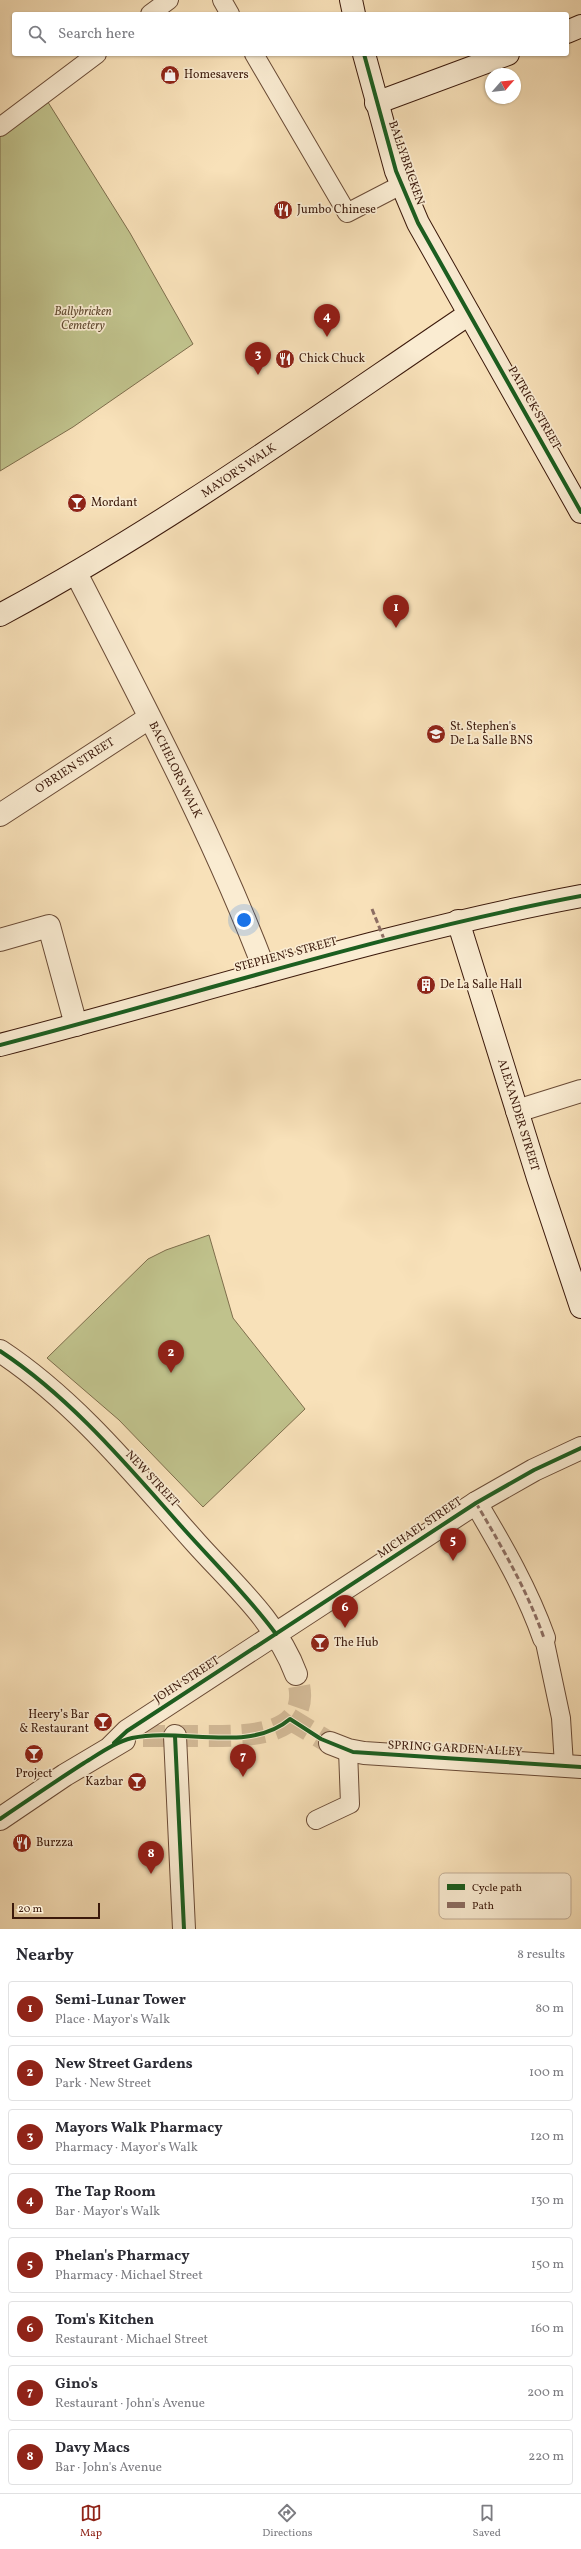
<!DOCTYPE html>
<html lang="en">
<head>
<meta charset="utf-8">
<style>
  :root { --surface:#fff; --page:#f2f2f3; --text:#2b2b33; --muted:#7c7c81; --line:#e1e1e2; --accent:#8f2418 }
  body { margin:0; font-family:Vollkorn,serif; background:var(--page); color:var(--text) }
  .compass { position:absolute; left:485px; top:68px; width:36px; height:36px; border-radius:50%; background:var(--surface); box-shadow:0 1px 3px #0004; rotate:62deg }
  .scale { position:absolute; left:12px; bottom:10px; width:88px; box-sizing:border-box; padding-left:4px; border:2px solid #3b190b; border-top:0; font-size:11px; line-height:14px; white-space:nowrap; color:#3b190b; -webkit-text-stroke:3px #faecd2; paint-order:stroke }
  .you { position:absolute; left:244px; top:920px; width:14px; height:14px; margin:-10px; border:3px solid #fff; border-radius:50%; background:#1a73e8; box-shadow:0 0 0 6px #1a73e833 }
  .badge { display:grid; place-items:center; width:26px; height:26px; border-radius:50%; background:var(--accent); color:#fff; font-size:13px; font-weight:700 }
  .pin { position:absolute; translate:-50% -33px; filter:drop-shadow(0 1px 2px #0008) }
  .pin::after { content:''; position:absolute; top:21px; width:14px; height:12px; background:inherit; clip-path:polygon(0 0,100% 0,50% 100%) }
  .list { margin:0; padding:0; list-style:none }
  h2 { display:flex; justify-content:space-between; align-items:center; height:52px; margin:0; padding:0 16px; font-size:17px }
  h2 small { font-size:13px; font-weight:400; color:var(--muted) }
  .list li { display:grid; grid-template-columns:26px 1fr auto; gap:12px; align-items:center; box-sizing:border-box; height:56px; margin:0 8px 8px; padding:0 8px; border:1px solid var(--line); border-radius:4px }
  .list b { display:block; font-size:15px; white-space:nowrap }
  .list p { margin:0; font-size:13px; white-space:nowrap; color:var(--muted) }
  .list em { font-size:13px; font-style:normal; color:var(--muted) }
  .icon { flex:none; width:22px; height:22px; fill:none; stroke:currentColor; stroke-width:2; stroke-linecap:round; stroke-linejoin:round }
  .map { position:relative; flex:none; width:581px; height:1929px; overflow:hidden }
  .search { position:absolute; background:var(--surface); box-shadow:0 1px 3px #0004; left:12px; right:12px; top:12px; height:44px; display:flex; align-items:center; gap:10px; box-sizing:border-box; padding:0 14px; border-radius:4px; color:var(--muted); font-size:15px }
  .sheet { height:564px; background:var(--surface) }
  nav { display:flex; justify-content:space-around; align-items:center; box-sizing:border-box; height:56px; border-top:1px solid var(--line); background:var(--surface); font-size:11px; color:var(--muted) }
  nav a { display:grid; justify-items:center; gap:2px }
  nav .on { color:var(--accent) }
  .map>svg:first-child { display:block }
  .green { fill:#c0c28c; stroke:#7e6e4c }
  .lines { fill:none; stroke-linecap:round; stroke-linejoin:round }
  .street-tunnel { stroke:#d2b996; stroke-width:22; stroke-dasharray:22 11; stroke-linecap:butt }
  .lane-casing { stroke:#6a4b36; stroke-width:20 }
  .street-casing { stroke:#6a4b36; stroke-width:24 }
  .secondary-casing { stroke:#3b190b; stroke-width:24 }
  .lane { stroke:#faecd2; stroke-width:18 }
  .street { stroke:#faecd2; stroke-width:22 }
  .secondary { stroke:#faecd2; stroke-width:22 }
  .quiet { stroke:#8d6e63; stroke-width:3; stroke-dasharray:6 3; stroke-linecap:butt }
  .cycleway-casing { stroke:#faecd2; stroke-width:6 }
  .cycleway { stroke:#1b5e20; stroke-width:4 }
  .labels { text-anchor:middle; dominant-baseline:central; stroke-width:3.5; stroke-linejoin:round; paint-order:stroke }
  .poi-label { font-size:12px; fill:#3b190b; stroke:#faecd2; text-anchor:start }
  .street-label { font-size:12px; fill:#3b190b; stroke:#faecd2 }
  .park-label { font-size:12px; font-style:italic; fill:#634c32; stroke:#faecd2 }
  .key { fill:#faecd2; stroke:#c1ad96; stroke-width:1 }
  .key-label { font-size:11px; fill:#3b190b }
</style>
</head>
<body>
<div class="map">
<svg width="581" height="1929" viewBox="0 0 581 1929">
  <rect width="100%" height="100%" fill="#f8e1b9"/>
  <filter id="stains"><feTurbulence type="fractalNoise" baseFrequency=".005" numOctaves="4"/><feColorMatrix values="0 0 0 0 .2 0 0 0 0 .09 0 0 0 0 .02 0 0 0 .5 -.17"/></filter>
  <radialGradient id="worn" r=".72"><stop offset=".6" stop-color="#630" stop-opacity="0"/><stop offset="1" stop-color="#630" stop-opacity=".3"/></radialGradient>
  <!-- green -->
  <g class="green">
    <path d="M46 99 130 233 193 344 73 427 0 471V135Z"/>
    <path d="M209 1235 233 1318 305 1409 203 1507 119 1420 47 1358 148 1259 166 1250Z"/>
  </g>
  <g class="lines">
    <!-- street-tunnel -->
    <g class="street-tunnel">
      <path d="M290 1719 330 1743"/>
      <path d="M143 1736C164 1736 184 1736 205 1736 247 1736 318 1738 296 1674"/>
    </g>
    <!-- lane casing -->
    <g class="lane-casing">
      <g id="lane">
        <path d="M222 0 230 14"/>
        <path d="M150 14 169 0"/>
        <path d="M254 54 347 213 401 185"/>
        <path d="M0 127 97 54"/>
        <path d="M544 1638 561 1718 564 1765"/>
        <path d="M316 1820 350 1804 348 1750"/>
      </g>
    </g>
    <!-- street casing -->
    <g class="street-casing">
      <g id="street">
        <path d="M76 573C143 704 213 834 265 971"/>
        <path d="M0 815 149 718"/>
        <path d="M0 940 49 926 76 1025"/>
        <path d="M517 1111 581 1091"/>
        <path d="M0 1351C76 1401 137 1477 197 1544 233 1584 277 1622 296 1674"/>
        <path d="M476 1503C502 1547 527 1590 544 1638"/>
        <path d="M175 1736 184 1929"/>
        <path d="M330 1743 348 1750 364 1753 581 1767"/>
        <path d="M112 1746 127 1731 476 1503 534 1470 581 1448"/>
        <path d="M0 1819 65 1775 124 1740"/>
      </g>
    </g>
    <!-- secondary casing -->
    <g class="secondary-casing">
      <g id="secondary">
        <path d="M351 0 354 14"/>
        <path d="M567 32 581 26"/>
        <path d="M364 54 396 171 418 223 581 512"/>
        <path d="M376 103 508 54"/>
        <path d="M0 615C164 527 315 418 469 314"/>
        <path d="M458 921 538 1178 581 1307"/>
        <path d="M0 1045C194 995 384 933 581 896"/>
      </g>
    </g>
    <!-- lane -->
    <use href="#lane" class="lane"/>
    <!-- street -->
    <use href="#street" class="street"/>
    <!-- secondary -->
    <use href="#secondary" class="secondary"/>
    <!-- quiet -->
    <g class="quiet">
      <path d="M372 909 384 939"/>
      <path d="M476 1503C502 1547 527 1590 544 1638"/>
    </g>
    <!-- cycleway casing -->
    <g class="cycleway-casing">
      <g id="cycleway">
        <path d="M364 54 396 171 418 223 581 512"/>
        <path d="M0 1045C194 995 384 933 581 896"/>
        <path d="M0 1351C70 1397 127 1465 182 1527 214 1563 248 1596 276 1634"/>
        <path d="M175 1736 184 1929"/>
        <path d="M114 1743 127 1731 476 1503 534 1470 581 1448"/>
        <path d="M0 1819C28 1800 56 1781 84 1763 99 1754 115 1742 132 1738 181 1727 249 1754 290 1719L321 1739 353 1752 581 1767"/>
      </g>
    </g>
    <!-- cycleway -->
    <use href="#cycleway" class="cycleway"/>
  </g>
  <!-- icons -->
  <defs>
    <g id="shop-disc" transform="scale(1)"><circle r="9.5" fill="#8f2418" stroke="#faecd2"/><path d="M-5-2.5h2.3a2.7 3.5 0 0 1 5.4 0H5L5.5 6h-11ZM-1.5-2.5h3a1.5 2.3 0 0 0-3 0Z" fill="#fff"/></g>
    <g id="restaurant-disc" transform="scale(1)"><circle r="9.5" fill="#8f2418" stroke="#faecd2"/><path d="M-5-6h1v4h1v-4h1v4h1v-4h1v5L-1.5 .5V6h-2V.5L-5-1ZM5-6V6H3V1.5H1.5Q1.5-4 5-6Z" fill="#fff"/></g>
    <g id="bar-disc" transform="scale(1)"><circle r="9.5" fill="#8f2418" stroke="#faecd2"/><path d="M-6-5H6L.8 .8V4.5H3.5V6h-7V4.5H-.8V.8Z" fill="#fff"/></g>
    <g id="school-disc" transform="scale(1)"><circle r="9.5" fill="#8f2418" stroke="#faecd2"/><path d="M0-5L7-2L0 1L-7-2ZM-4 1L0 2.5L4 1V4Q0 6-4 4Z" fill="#fff"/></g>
    <g id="building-disc" transform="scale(1)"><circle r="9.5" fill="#8f2418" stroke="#faecd2"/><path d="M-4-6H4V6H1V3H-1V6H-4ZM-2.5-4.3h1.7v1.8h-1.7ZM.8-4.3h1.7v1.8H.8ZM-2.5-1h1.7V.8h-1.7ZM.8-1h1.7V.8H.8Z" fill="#fff"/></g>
  </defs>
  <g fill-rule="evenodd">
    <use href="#shop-disc" x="170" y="75"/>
    <use href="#restaurant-disc" x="283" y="210"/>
    <use href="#restaurant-disc" x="285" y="359"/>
    <use href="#bar-disc" x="77" y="503"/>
    <use href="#school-disc" x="436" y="734"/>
    <use href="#building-disc" x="426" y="985"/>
    <use href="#bar-disc" x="320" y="1643"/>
    <use href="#bar-disc" x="103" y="1722"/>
    <use href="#bar-disc" x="34" y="1754"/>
    <use href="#bar-disc" x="137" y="1782"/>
    <use href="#restaurant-disc" x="22" y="1843"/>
  </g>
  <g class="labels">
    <!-- poi labels -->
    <g class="poi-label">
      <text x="184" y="75">Homesavers</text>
      <text x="297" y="210">Jumbo Chinese</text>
      <text x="299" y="359">Chick Chuck</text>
      <text x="91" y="503">Mordant</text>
      <text x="450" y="727">St. Stephen's<tspan x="450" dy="14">De La Salle BNS</tspan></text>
      <text x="440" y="985">De La Salle Hall</text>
      <text x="334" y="1643">The Hub</text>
      <text x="89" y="1715" text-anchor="end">Heery’s Bar<tspan x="89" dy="14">&amp; Restaurant</tspan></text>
      <text x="34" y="1774" text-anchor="middle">Project</text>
      <text x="123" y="1782" text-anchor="end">Kazbar</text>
      <text x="36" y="1843">Burzza</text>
    </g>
    <!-- street labels -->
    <g class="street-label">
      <text transform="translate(406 163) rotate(71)">BALLYBRICKEN</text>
      <text transform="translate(534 408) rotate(60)">PATRICK STREET</text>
      <text transform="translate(239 471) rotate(-34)">MAYOR'S WALK</text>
      <text transform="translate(75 766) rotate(-33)">O'BRIEN STREET</text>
      <text transform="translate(175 770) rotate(64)">BACHELORS WALK</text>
      <text transform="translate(286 955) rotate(-15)">STEPHEN'S STREET</text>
      <text transform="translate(518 1115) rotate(73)">ALEXANDER STREET</text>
      <text transform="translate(152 1479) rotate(47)">NEW STREET</text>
      <text transform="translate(420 1528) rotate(-34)">MICHAEL STREET</text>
      <text transform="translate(187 1680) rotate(-33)">JOHN STREET</text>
      <text transform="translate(455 1749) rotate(3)">SPRING GARDEN ALLEY</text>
    </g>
    <!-- park labels -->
    <g class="park-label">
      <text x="83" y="312">Ballybricken<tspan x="83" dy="14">Cemetery</tspan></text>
    </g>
  </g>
  <!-- legend -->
  <rect x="439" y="1873" width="132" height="46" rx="6" class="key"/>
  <rect x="447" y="1884" width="18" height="6" fill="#1b5e20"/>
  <rect x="447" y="1902" width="18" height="6" fill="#8d6e63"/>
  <g class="key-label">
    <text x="472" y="1891">Cycle path</text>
    <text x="472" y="1909">Path</text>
  </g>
  <rect width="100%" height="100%" filter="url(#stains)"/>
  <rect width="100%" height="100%" fill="url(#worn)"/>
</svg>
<svg class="compass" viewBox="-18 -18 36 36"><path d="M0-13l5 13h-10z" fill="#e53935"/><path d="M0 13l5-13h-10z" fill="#7c7c81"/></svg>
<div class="scale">20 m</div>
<div class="you"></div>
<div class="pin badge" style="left:396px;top:628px">1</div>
<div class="pin badge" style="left:171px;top:1373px">2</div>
<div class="pin badge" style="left:258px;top:375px">3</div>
<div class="pin badge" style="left:327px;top:337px">4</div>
<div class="pin badge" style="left:453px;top:1561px">5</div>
<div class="pin badge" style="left:345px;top:1628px">6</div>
<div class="pin badge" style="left:243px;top:1777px">7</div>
<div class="pin badge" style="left:151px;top:1874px">8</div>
<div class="search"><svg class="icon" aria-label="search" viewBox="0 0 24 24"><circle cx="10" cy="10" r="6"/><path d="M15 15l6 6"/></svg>Search here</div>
</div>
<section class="sheet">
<h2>Nearby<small>8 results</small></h2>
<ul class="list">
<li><span class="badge">1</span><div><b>Semi-Lunar Tower</b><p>Place · Mayor's Walk</p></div><em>80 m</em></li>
<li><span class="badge">2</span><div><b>New Street Gardens</b><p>Park · New Street</p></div><em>100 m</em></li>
<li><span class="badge">3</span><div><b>Mayors Walk Pharmacy</b><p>Pharmacy · Mayor's Walk</p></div><em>120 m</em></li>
<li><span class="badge">4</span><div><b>The Tap Room</b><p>Bar · Mayor's Walk</p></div><em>130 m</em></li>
<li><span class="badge">5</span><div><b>Phelan's Pharmacy</b><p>Pharmacy · Michael Street</p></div><em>150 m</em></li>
<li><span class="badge">6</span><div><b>Tom's Kitchen</b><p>Restaurant · Michael Street</p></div><em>160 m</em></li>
<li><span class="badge">7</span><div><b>Gino's</b><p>Restaurant · John's Avenue</p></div><em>200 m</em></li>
<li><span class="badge">8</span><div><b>Davy Macs</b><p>Bar · John's Avenue</p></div><em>220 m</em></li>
</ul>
</section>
<nav>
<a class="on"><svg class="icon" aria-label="map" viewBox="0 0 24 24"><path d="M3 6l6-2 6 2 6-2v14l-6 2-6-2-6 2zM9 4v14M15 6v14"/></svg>Map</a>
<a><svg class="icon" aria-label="directions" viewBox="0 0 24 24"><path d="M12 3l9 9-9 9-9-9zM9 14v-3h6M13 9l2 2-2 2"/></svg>Directions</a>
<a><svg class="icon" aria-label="saved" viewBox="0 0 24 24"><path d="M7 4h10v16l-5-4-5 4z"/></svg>Saved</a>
</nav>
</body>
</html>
